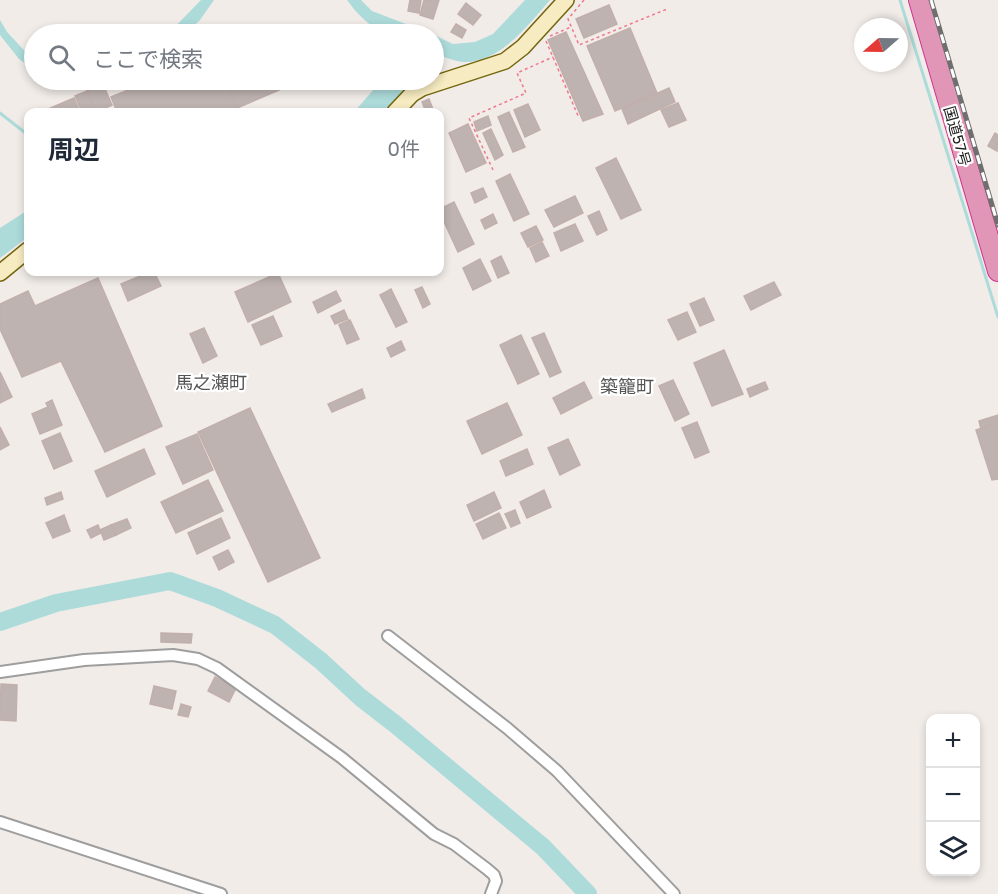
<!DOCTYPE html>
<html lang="ja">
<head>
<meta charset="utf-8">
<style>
  :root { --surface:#fff; --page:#f2f2f3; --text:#1f2937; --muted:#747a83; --line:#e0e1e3 }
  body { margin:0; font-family:"Golos Text","Noto Sans JP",sans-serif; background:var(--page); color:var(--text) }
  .controls { position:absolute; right:18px; bottom:18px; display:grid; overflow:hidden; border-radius:12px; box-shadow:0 3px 9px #0003 }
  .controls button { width:54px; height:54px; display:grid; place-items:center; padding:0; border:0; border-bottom:2px solid var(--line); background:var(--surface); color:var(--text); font:30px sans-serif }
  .compass { position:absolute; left:854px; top:18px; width:54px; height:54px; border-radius:50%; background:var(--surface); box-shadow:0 3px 9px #0003; rotate:250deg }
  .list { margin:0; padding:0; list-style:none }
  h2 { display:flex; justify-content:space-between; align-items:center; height:78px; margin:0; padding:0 24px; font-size:26px }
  h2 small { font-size:20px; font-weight:400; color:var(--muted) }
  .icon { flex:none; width:33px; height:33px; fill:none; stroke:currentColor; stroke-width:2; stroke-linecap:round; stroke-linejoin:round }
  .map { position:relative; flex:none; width:998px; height:894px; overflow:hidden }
  .search { position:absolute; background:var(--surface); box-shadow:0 3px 9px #0003; left:24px; top:24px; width:420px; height:66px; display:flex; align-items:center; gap:15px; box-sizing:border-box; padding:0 21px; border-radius:33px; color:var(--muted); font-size:22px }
  .panel { position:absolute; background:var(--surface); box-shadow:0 3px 9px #0003; left:24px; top:108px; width:420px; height:168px; border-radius:12px }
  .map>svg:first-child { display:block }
  .water { fill:#acdbda }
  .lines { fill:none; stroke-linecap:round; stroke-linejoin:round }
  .stream { stroke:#acdbda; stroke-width:3 }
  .river { stroke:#acdbda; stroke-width:18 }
  .building { fill:#beb3b1; stroke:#c2afab; stroke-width:1.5 }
  .street-casing { stroke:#9e9e9e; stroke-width:14 }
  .secondary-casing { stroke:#74650c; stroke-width:18 }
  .highway-casing { stroke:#d13391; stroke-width:22 }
  .path { stroke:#f1788b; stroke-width:1.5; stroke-dasharray:3 3; stroke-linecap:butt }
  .street { stroke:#fff; stroke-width:10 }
  .secondary { stroke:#f6ebc1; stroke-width:15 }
  .highway { stroke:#e296b7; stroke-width:20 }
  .rail-casing { stroke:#6f6f6f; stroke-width:5 }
  .rail { stroke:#fff; stroke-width:3; stroke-dasharray:9; stroke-linecap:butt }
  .labels { text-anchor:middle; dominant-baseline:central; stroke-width:4.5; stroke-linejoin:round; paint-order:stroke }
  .street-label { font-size:15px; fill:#212121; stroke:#fff }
  .quarter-label { font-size:18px; fill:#545454; stroke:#fff }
</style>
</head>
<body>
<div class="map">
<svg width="998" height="894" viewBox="0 0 998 894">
  <rect width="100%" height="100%" fill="#f1ece8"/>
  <!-- water -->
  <g class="water">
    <path d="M201 0H214L200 20 185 34H168Z"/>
    <path d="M347 0H361L372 11 432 34C390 35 374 37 347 0Z"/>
    <path d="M525 0H550C529 24 501 62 465 62 455 62 444 56 434 54V35L453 44 475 42 493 34Z"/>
    <path d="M0 20 7 32 34 61V70L19 59 0 35Z"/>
    <path d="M382 80H407L404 91 384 112H354Z"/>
    <path d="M28 210V237L0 258V228Z"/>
  </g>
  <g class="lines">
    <!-- stream -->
    <g class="stream">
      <path d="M900 0 998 317"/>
      <path d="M0 113 28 135"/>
    </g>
    <!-- river -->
    <path class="river" d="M0 622 56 603 170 581 217 598 275 625 321 661 360 697 395 724 543 847 588 894"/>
  </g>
  <!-- building -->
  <g class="building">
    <path d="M410 0H421L419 13 408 11Z"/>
    <path d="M424 0H439L433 19 420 15Z"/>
    <path d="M466 3 481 15 473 25 458 14Z"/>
    <path d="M609 5 617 24 584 38 576 19Z"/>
    <path d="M456 24 466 30 462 38 451 32Z"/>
    <path d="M630 28 657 93 615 111 587 46Z"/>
    <path d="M566 32 603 114 583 121 548 40Z"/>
    <path d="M153 80H225L237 108 226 112H117L111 97Z"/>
    <path d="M225 80H275L279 90 237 108Z"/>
    <path d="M103 84 112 105 96 112 87 91Z"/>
    <path d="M669 88 675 102 628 124 622 109Z"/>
    <path d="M87 91 95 112H82L75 96Z"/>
    <path d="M74 98 80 112H47L46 110Z"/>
    <path d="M429 99 434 112H426L422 102Z"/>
    <path d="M678 103 686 120 669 127 661 110Z"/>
    <path d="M528 104 540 130 525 137 514 110Z"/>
    <path d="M509 112 525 147 513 152 498 117Z"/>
    <path d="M488 116 491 125 477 131 474 122Z"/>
    <path d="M468 124 486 163 466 172 449 133Z"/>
    <path d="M491 129 503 155 495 160 483 133Z"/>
    <path d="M995 133 998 135 997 151 988 146Z"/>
    <path d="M616 158 641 210 621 219 596 168Z"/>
    <path d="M510 174 529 214 514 221 496 181Z"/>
    <path d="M483 188 487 197 475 203 471 193Z"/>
    <path d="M575 196 583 213 554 227 545 210Z"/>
    <path d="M454 202 474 244 458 252 440 213V209Z"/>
    <path d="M599 211 607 230 597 235 588 216Z"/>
    <path d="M493 214 497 223 485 229 481 220Z"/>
    <path d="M575 224 583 241 561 251 554 233Z"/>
    <path d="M536 226 543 240 528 247 521 233Z"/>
    <path d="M542 242 549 256 536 262 530 248Z"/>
    <path d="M501 256 509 273 498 278 491 261Z"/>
    <path d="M480 259 491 281 473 290 463 268Z"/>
    <path d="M150 272H154L161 286 128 301 121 284Z"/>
    <path d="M278 273 291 302 248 322 235 292Z"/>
    <path d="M98 278 162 426 105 452 61 361 22 377 0 329V304L28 291 35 306Z"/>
    <path d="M774 282 781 295 751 310 744 296Z"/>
    <path d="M422 287 430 304 423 308 415 290Z"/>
    <path d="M391 289 407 322 396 327 380 295Z"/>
    <path d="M336 291 341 301 318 313 313 302Z"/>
    <path d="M704 298 714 320 700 326 690 304Z"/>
    <path d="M344 310 348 319 335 324 331 316Z"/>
    <path d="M687 312 696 332 678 340 668 320Z"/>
    <path d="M273 316 282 336 261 345 252 325Z"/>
    <path d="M350 320 359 339 347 344 339 325Z"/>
    <path d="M204 328 217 356 203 363 190 334Z"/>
    <path d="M544 333 561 372 550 377 532 338Z"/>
    <path d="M521 335 539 374 518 384 500 345Z"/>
    <path d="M401 341 405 350 391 357 387 348Z"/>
    <path d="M724 350 743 394 712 406 694 363Z"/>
    <path d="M0 372 12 397 0 403Z"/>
    <path d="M673 380 689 414 675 421 659 386Z"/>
    <path d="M584 382 592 398 561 414 553 398Z"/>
    <path d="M765 382 768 389 750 397 747 389Z"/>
    <path d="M362 389 365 398 332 412 328 404Z"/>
    <path d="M52 400 62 425 40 434 32 414 48 407 46 403Z"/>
    <path d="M507 403 522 435 482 454 467 421Z"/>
    <path d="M250 408 320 558 268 582 198 432Z"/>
    <path d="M998 415V423L981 429 979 421Z"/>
    <path d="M697 422 709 452 695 458 682 428Z"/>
    <path d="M998 423V479L992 480 976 430Z"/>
    <path d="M0 427 9 445 0 450Z"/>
    <path d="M60 433 72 461 54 469 42 441Z"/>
    <path d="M197 434 213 470 183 484 166 447Z"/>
    <path d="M568 439 580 465 560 475 548 448Z"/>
    <path d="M144 449 155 474 107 497 95 471Z"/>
    <path d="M527 449 533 464 506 476 500 461Z"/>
    <path d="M208 480 223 511 176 533 161 502Z"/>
    <path d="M544 490 551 507 527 518 520 502Z"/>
    <path d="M61 492 63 499 47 505 45 498Z"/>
    <path d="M494 492 501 508 474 521 467 505Z"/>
    <path d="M515 510 520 523 511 527 505 514Z"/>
    <path d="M499 513 506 528 483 539 476 524Z"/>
    <path d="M64 515 70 531 53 538 46 523Z"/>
    <path d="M221 518 230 538 197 554 188 533Z"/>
    <path d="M127 519 131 528 116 535 111 525Z"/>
    <path d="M98 525 101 533 91 538 87 530Z"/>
    <path d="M111 525 116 535 104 540 100 530Z"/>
    <path d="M228 550 234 562 219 570 213 557Z"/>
    <path d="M161 633 192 634 191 643 161 642Z"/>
    <path d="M215 677 236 688 229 702 208 691Z"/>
    <path d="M1 684 17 685 16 721 0 720Z"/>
    <path d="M154 686 176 691 172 709 150 704Z"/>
    <path d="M181 704 191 707 188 717 178 715Z"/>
  </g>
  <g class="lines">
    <!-- street casing -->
    <g class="street-casing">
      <g id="street">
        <path d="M388 636 507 728 557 771 674 894"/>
        <path d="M0 672 84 660 173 655 198 659 217 668 342 758 434 834 454 844 487 869 494 875 496 881 491 894"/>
        <path d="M0 822 221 894"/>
      </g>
    </g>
    <!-- secondary casing -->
    <g class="secondary-casing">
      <g id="secondary">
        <path d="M395 112 412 94 422 88 505 61 523 47 566 0"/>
        <path d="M0 273 28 250"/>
      </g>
    </g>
    <!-- highway casing -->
    <g class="highway-casing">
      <path id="highway" d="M919 0 998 271"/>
    </g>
    <!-- path -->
    <g class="path">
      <path d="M584 0 568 19 579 45 667 9"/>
      <path d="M550 36 571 27"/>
      <path d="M546 41 579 118"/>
      <path d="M493 170 469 118 526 93 517 73 553 57"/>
    </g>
    <!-- street -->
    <use href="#street" class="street"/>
    <!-- secondary -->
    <use href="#secondary" class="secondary"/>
    <!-- highway -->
    <use href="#highway" class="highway"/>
    <!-- rail casing -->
    <g class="rail-casing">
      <path id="rail" d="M931 0 998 225"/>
    </g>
    <!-- rail -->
    <use href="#rail" class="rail"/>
  </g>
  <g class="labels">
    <!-- street labels -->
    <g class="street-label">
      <text transform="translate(958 136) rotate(74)">国道57号</text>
    </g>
    <!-- quarter labels -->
    <g class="quarter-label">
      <text x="211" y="382">馬之瀬町</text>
      <text x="627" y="386">築籠町</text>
    </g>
  </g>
</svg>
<div class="controls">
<button>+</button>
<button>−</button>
<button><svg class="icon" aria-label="layers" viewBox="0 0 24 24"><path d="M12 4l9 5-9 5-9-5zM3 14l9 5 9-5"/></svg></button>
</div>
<svg class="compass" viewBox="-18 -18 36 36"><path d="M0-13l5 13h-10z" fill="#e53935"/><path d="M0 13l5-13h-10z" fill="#747a83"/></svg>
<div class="search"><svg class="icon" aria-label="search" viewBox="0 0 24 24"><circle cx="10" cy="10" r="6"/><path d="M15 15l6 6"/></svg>ここで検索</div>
<section class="panel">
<h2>周辺<small>0件</small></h2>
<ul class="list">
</ul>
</section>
</div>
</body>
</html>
